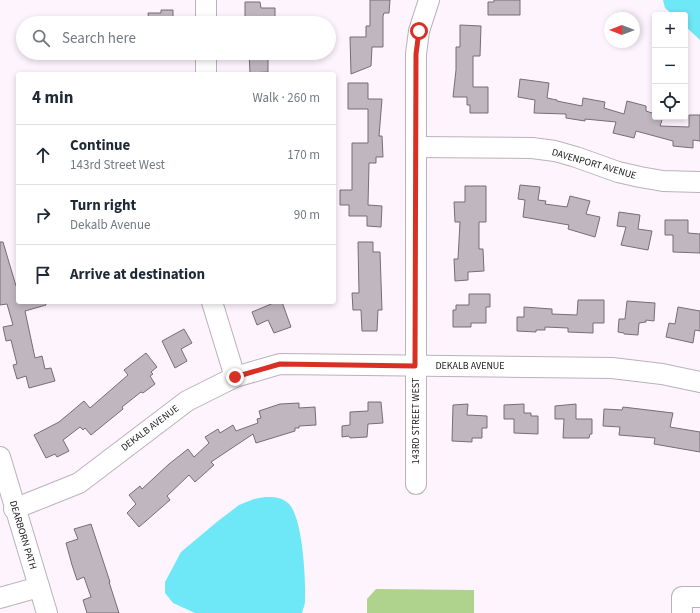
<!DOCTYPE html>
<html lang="en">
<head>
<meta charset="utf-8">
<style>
  :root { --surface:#fff; --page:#f2f2f3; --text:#1f2937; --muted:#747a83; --line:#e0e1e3 }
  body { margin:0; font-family:"Source Sans 3",sans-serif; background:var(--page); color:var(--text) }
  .controls { position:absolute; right:12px; top:12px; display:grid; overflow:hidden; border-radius:4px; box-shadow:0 2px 6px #0003 }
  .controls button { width:36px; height:36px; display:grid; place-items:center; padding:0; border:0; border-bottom:1px solid var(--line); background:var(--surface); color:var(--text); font:20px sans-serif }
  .compass { position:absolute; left:604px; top:12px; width:36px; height:36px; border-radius:50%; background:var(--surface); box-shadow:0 2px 6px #0003; rotate:270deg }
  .stop { position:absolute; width:12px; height:12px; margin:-9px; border:3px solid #d93025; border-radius:50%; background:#fff }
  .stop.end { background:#d93025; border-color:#fff; box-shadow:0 1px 4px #0008 }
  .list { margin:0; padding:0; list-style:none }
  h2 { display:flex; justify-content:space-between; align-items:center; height:52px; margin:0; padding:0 16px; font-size:17px }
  h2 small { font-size:13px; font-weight:400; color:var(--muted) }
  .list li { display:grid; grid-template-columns:26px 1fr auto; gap:12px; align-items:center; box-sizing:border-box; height:60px; padding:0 16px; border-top:1px solid var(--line) }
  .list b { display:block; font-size:15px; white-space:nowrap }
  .list p { margin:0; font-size:13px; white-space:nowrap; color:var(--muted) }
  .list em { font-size:13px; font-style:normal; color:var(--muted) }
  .icon { flex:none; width:22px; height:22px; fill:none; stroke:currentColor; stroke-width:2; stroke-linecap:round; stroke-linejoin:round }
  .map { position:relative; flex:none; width:700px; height:613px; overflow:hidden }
  .search { position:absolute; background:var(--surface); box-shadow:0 2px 6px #0003; left:16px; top:16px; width:320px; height:44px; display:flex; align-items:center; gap:10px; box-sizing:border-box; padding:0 14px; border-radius:22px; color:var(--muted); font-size:15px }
  .panel { position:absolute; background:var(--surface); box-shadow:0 2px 6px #0003; left:16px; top:72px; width:320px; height:232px; border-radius:4px }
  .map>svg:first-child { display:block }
  .green { fill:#afd38c }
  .water { fill:#6ee8f6 }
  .building { fill:#c0b6bf; stroke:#766d75 }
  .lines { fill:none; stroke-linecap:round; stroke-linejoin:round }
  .minor-casing { stroke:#bab1ba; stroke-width:22 }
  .minor { stroke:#fff; stroke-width:20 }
  .route { stroke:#d93025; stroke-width:5 }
  .labels { text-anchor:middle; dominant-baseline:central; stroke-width:3; stroke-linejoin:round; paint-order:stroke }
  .street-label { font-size:10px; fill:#1a171a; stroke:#fff }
</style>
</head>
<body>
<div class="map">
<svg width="700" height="613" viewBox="0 0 700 613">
  <rect width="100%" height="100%" fill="#fef4fe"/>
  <!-- green -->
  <path class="green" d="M376 589 474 590V613H367V599Z"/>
  <!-- water -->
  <g class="water">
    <path d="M663 0H700V40L685 26V15H673L665 8Z"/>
    <path d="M265 497C274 497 281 497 288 503 303 516 306 581 305 601 305 605 303 609 302 613H195L173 603 165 593V582L181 552 218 521 239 505 254 499Z"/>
  </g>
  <!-- building -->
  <g class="building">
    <path d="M370 0H390L389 13H384L383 16V47H372L371 66 351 74 350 37H366V26H370Z"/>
    <path d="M494 0H520V15H488V2H494Z"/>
    <path d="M245 2H260L261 8H275V23L245 22Z"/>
    <path d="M161 10H173V23H149L148 13H161Z"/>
    <path d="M460 25 481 26 480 56H473V87H488V113H470V105H467V97H453L456 70V47H460Z"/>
    <path d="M249 53H268V72L250 73Z"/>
    <path d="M520 79 549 83 547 98 557 100V101L582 106 583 98 605 102 604 108 624 114 627 101 646 106V111L655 114V117H663L660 126 689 127V115H700V141L693 140V148L673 146V141L636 131 634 138 613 133 616 122 585 119V121L566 118V114L534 113 535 100 518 97Z"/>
    <path d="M348 83H368V99H382L379 136H382L383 157H376V163H369L368 205 382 206 381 227 367 226V216H349V205H340V190H352V143H368V109H348Z"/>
    <path d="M520 185 540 187 538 200 546 201 545 204 567 207 570 196 590 201 586 214 600 217 595 237 568 229 569 225 523 217 525 200 518 199Z"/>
    <path d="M465 186H486V222H479V249H483L484 271 468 272V280L455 281 454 259H458L460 222H455L454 202H465Z"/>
    <path d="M619 212 640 215 638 229 652 231 648 250 621 245 626 227 617 226Z"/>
    <path d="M665 220H688V233L700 234V253L673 252V235H665Z"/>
    <path d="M0 242H3L16 286H18V302H45L46 305 25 311 35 358 42 356 45 369 51 368 55 381 29 388 26 376 17 379 13 365 17 364 11 340 6 341 3 327 13 325 7 304 0 305Z"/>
    <path d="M358 242H373V252H380L382 310H378L377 331H362L361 310H353L352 293H359Z"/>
    <path d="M469 294H490V307H486V323H471V327H453V310H456V305H469Z"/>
    <path d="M578 300H604V323H593V333L568 332V328L545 327V330H536V332L517 331V317H524V307L552 309V314L577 315Z"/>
    <path d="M627 301 655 303 654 321 646 320V322L639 323 638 335 624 334V333L618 332 619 319H625Z"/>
    <path d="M276 302H282L291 327 274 333 268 320 257 325 252 312Z"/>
    <path d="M678 307 700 311V331L695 330 693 343 666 337 669 323 675 324Z"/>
    <path d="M184 329 192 343 181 349 187 361 175 368 162 341Z"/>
    <path d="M146 353 157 367 151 372 153 374 150 376 155 384 143 393 141 392 122 407 123 409 91 435 85 428 83 430 80 427 63 440 69 451 57 457 55 454 46 458 34 435 59 422 84 401 90 408 128 375 124 370Z"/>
    <path d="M368 402H381L383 423 368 424 367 437 350 438 349 436 342 437V426L350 425V412L368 411Z"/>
    <path d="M299 403V408L315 407 316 425 299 426V428H295V431L256 443 253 434 211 462 214 465 195 482 189 475 167 496 170 500 139 527 127 513 136 504 129 495 140 486 142 489 169 464 188 449 194 457 209 443 205 437 218 429 220 433 233 425 236 431 258 423 257 419 261 418 259 411 280 404Z"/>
    <path d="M468 404 467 415 487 416V428H482V438H472V442L452 441 453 405Z"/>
    <path d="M524 404V413H531V416H538V434L514 433V419H504V405Z"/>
    <path d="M576 404V419H592V434H590L589 438H563L564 419H555V406Z"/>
    <path d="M623 407 673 413 670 427 700 432V452L654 444 655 438 619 435 620 427 603 426 604 409 622 410Z"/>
    <path d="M91 524 110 582H109L119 613H87L83 600 91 597 84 577 77 580 72 565 66 543 78 539 74 529Z"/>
  </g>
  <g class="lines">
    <!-- minor casing -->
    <g class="minor-casing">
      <g id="minor">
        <path d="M206 23V0"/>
        <path d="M206 74V53"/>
        <path d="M416 147 532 148 555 151 576 157 618 172 640 177 663 181 700 182"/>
        <path d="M212 302 235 377"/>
        <path d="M0 457 47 613"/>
        <path d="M416 484V54L419 31 429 0"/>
        <path d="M14 509 79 483 187 401 235 377 280 364 612 368 662 374 700 382"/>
        <path d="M0 598 39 587"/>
        <path d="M682 613V597H700"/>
      </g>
    </g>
    <!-- minor -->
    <use href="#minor" class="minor"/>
  </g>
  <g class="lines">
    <!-- route -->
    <path class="route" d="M235 377 280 364 415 366 416 54 419 31"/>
  </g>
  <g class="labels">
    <!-- street labels -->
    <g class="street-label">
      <text transform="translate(594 164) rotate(16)">DAVENPORT AVENUE</text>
      <text x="470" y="366">DEKALB AVENUE</text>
      <text transform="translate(416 421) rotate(-90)">143RD STREET WEST</text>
      <text transform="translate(150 428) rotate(-37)">DEKALB AVENUE</text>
      <text transform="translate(23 535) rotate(73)">DEARBORN PATH</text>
    </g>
  </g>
</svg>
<div class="controls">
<button>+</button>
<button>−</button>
<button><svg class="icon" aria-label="locate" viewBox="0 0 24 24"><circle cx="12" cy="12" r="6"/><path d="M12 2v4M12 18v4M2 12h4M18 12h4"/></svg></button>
</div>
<svg class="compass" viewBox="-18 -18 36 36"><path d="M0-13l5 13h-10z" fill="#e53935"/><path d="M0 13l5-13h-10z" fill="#747a83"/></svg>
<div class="stop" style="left:419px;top:31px"></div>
<div class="stop end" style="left:235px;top:377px"></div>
<div class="search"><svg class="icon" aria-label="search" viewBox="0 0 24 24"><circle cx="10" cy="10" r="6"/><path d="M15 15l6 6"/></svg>Search here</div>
<section class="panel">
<h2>4 min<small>Walk · 260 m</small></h2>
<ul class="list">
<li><svg class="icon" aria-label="ahead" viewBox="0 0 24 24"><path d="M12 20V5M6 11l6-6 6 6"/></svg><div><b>Continue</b><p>143rd Street West</p></div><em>170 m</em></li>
<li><svg class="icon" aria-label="right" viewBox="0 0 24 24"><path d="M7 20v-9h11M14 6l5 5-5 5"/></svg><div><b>Turn right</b><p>Dekalb Avenue</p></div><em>90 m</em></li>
<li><svg class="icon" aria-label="arrive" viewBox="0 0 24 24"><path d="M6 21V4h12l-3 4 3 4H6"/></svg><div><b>Arrive at destination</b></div></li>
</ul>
</section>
</div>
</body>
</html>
